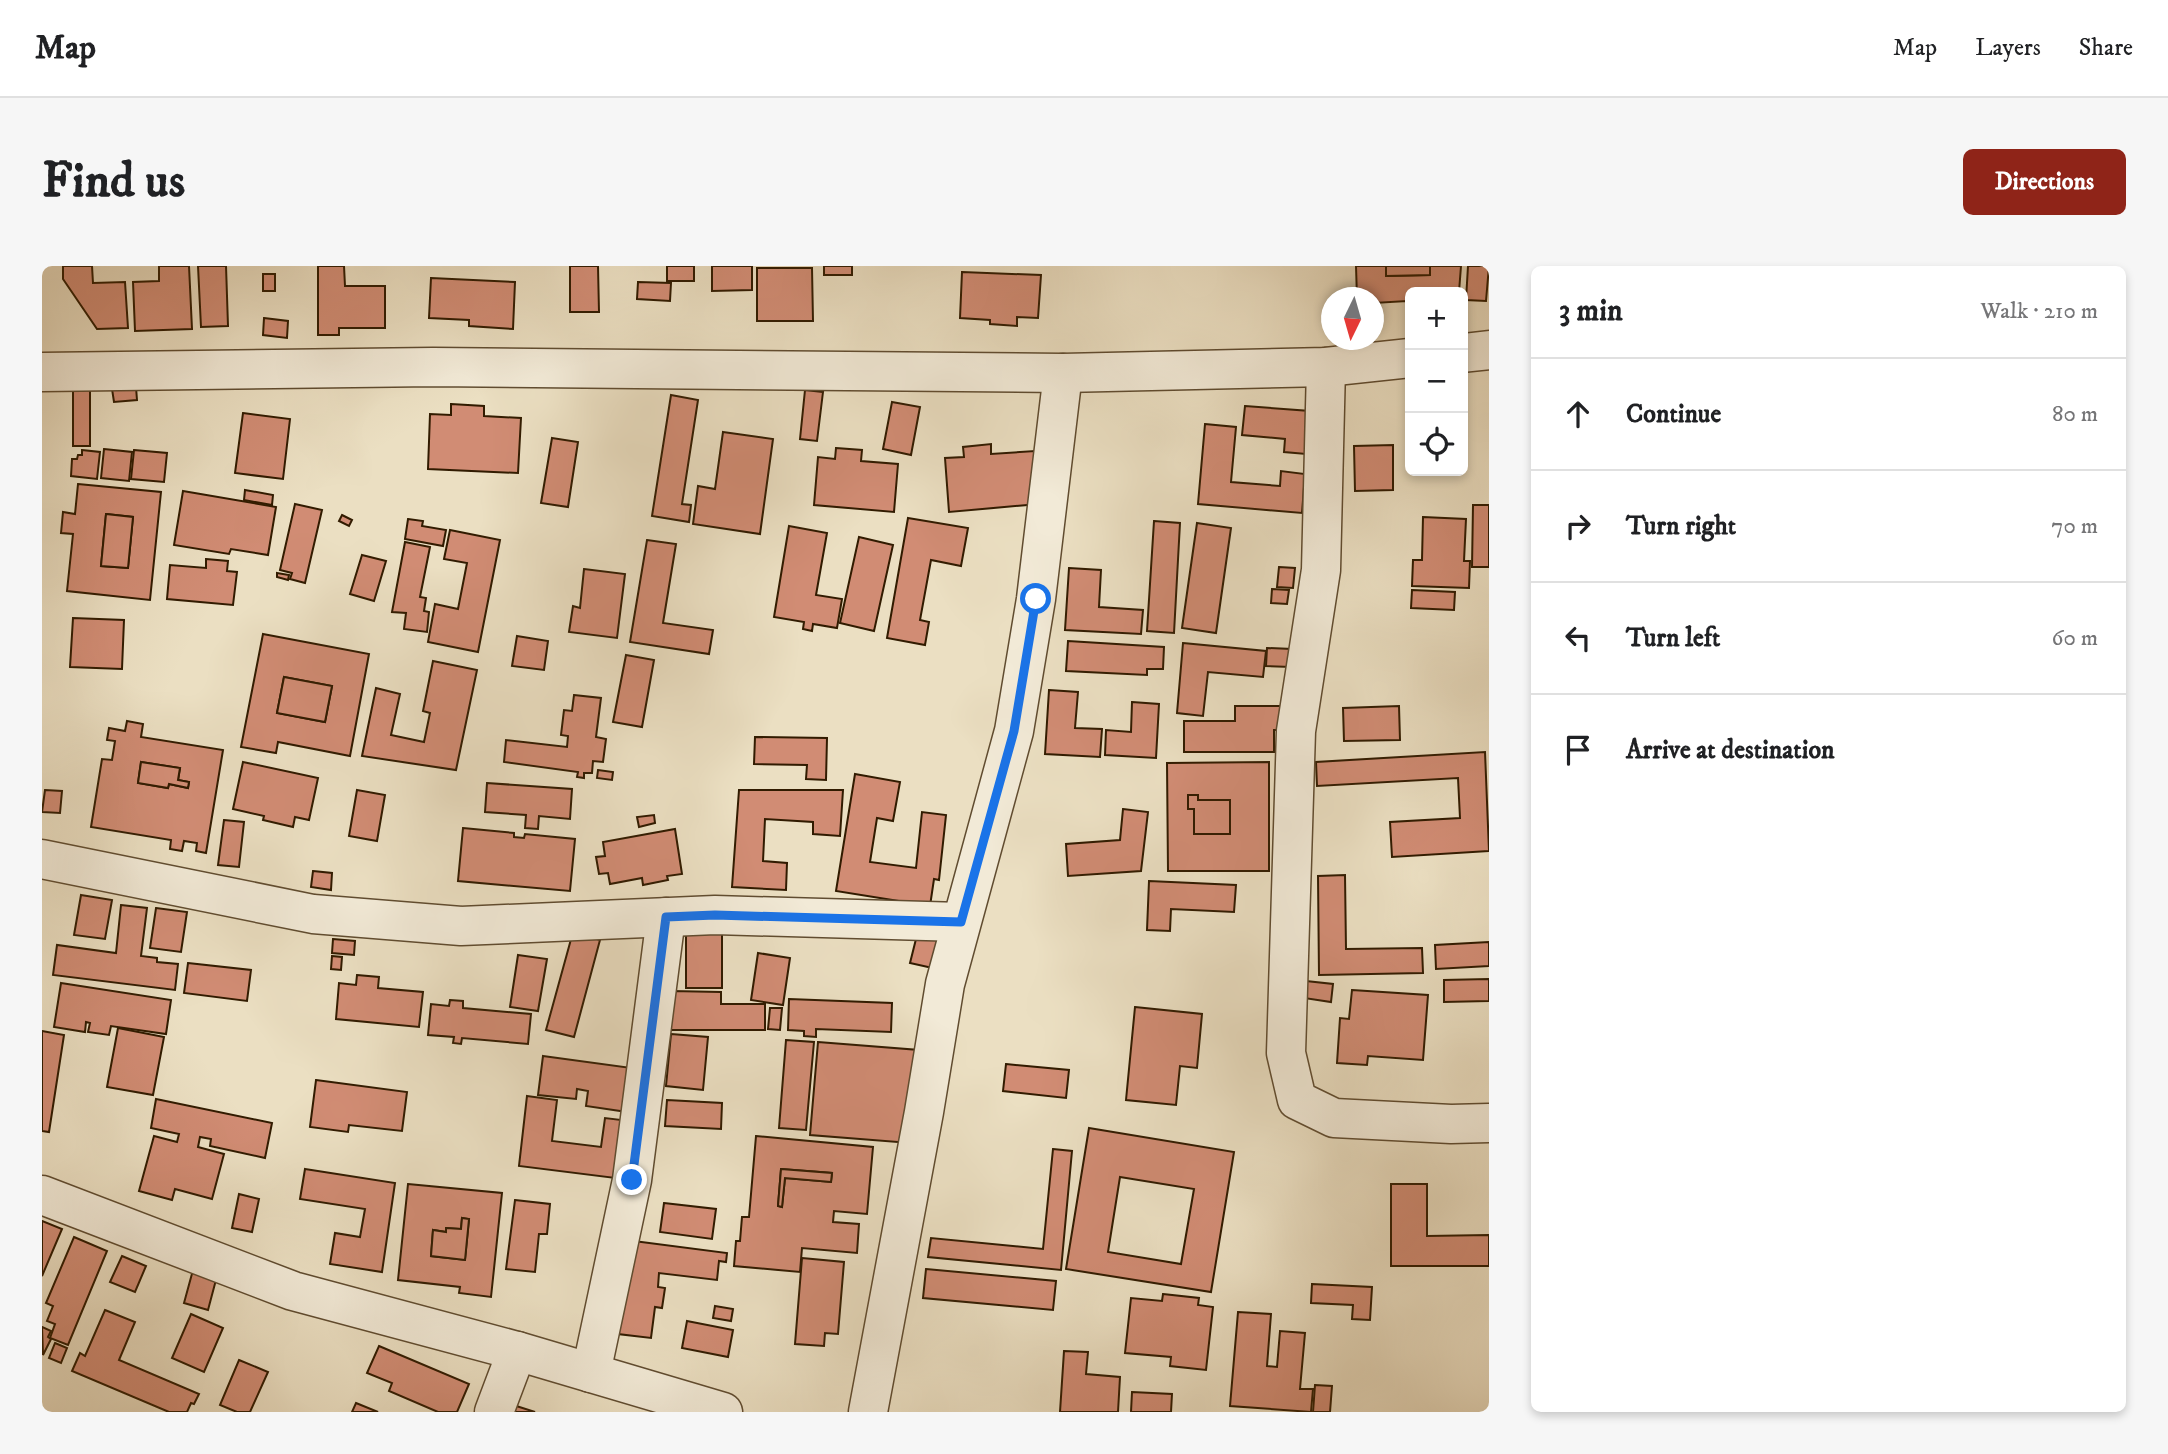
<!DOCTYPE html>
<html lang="en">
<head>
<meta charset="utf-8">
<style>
  :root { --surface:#fff; --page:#f6f6f6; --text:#202124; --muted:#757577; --line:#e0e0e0; --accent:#8f2418 }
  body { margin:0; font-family:"IM FELL DW Pica",serif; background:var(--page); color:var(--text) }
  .controls { position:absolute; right:21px; top:21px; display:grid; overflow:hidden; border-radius:10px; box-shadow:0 4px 10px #0003 }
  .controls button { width:63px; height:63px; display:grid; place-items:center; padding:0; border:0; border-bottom:2px solid var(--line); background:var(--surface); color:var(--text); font:35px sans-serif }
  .compass { position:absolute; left:1279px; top:21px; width:63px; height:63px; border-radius:50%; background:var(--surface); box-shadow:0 4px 10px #0003; rotate:185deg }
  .stop { position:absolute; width:21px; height:21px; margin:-16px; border:5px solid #1a73e8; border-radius:50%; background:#fff }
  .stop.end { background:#1a73e8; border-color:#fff; box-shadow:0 2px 7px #0008 }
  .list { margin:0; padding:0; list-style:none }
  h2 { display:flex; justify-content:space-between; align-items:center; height:91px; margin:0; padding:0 28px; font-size:30px }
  h2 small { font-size:23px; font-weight:400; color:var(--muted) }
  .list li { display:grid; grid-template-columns:46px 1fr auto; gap:21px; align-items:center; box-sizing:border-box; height:112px; padding:0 28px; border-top:2px solid var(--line) }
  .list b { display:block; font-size:26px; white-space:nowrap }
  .list em { font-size:23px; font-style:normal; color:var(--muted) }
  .icon { flex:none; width:38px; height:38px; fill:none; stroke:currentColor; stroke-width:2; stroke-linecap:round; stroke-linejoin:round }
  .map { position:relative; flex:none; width:1447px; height:1146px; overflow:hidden; border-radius:10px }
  header { display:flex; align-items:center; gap:42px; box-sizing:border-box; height:98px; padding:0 35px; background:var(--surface); border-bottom:2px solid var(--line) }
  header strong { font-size:33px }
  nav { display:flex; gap:38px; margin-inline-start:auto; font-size:24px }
  .intro { display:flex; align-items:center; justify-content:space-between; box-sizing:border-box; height:168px; padding:0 42px }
  h1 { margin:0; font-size:49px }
  .button { padding:18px 32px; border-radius:10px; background:var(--accent); color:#fff; font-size:24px; font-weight:700 }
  main { display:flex; gap:42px; padding:0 42px }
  aside { flex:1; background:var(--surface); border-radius:10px; box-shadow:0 4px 10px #0003 }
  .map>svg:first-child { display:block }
  .building { fill:#d18c74; stroke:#311b00; stroke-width:2; fill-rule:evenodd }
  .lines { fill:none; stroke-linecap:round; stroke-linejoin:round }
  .minor-casing { stroke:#604c30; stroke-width:41 }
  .minor { stroke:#f2ead7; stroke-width:38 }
  .route { stroke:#1a73e8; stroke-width:9 }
</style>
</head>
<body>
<header>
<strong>Map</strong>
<nav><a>Map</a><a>Layers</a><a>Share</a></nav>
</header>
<div class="intro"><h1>Find us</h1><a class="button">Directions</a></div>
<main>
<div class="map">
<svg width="1447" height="1146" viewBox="0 0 1447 1146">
  <rect width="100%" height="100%" fill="#ebdfc2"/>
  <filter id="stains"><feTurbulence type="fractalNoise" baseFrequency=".00286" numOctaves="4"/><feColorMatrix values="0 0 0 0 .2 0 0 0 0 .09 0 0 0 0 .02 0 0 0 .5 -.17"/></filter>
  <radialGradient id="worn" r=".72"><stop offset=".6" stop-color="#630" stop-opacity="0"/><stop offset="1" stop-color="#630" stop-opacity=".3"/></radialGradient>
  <!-- building -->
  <g class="building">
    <path d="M21 0H50L51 17 83 16 86 62 55 63 21 13Z"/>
    <path d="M117 0H147L150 63 93 65 91 16 117 15Z"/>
    <path d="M156 0H184L186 60 159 61Z"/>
    <path d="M276 0H302L303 20H343V62H297V69H276Z"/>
    <path d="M528 0H556L557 46H528Z"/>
    <rect x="625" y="0" width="27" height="15"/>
    <path d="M670 0H710V24L670 25Z"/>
    <rect x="782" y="0" width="28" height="9"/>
    <path d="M1314 0H1344V10L1388 9V0H1419L1417 26H1368V54H1366L1365 35 1332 37V32H1315Z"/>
    <path d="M1344 0H1388V9L1344 10Z"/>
    <path d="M1426 0H1447L1444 35 1424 34Z"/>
    <path d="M715 2H770L771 55H715Z"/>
    <path d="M920 6 999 9 996 52 975 51V60L948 58V54L918 52Z"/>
    <rect x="221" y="8" width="12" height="17"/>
    <path d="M389 12 473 16 471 63 427 60V54L387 52Z"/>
    <path d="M596 16 629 17 628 35 595 33Z"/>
    <path d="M222 52 246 55 245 72 221 69Z"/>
    <rect x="31" y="120" width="17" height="60"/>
    <path d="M94 121 95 134 72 136 70 123Z"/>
    <path d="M763 124 781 126 775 175 758 173Z"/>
    <path d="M629 129 656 134 640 238 649 239 647 256 610 250Z"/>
    <path d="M850 136 878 141 869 189 841 183Z"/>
    <path d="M409 138 442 140V150L479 152 476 207 386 203 388 148 409 149Z"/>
    <path d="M1203 140 1268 145 1264 188 1242 186 1243 173 1200 169Z"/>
    <path d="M201 147 248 153 241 213 193 207Z"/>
    <path d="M1163 158 1194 161 1189 216 1238 220 1239 205 1263 208 1260 247 1156 238Z"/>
    <path d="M681 166 731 173 718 268 651 258 656 220 673 223Z"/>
    <path d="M510 172 536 176 526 241 499 237Z"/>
    <path d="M949 178V188L993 185 997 238 907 246 903 192 922 191 921 181Z"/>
    <path d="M1351 179V224L1313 225 1312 180Z"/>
    <path d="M794 182 820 184 819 195 856 198 852 246 772 239 776 191 793 193Z"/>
    <path d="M62 183 90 186 87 215 59 212Z"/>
    <path d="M40 184 58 186 55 213 29 210 30 193H35L36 189H40Z"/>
    <path d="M92 184 125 187 122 216 89 213Z"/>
    <path d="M36 218 119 226 108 334 25 325 31 268 19 267 21 246 33 248ZM64 248 91 251 86 302 59 300Z"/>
    <path d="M203 224 231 229 230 239 202 234Z"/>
    <path d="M141 225 234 241 226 289 189 283 187 288 132 279Z"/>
    <path d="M253 238 280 244 263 317 248 313 250 307 238 304Z"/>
    <path d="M1431 239H1447V301H1430Z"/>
    <path d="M64 248 91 251 86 302 59 300Z"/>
    <path d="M300 249 310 254 307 260 297 255Z"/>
    <path d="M1381 251 1424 253 1422 295H1428L1427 322 1370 320 1371 294H1380Z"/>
    <path d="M866 252 926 262 919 300 889 294 878 354 887 356 883 379 845 372Z"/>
    <path d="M366 253 381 255 380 260 404 264 401 280 363 273Z"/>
    <path d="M1112 255 1138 257 1132 367 1105 365Z"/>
    <path d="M1155 257 1189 262 1174 367 1140 362Z"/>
    <path d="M747 260 785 267 774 329 800 333 795 362 771 358 770 365 761 363 762 356 732 351Z"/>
    <path d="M408 264 458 274 436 386 386 376 393 338 416 343 425 297 402 293Z"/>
    <path d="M817 271 851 279 832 365 798 357Z"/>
    <path d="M605 274 634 278 621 357 671 364 667 388 588 376Z"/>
    <path d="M363 276 388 281 378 331 384 332 382 345 387 346 385 366 362 363 364 347 350 346Z"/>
    <path d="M320 289 344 295 332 335 308 328Z"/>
    <path d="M164 293 186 295 185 305 195 306 191 339 125 333 128 299 164 302Z"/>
    <path d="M1237 301 1253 302 1251 322 1235 321Z"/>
    <path d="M1027 302 1059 304 1057 341 1101 344 1099 368 1023 364Z"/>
    <path d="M542 303 583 308 575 372 527 366 531 340 538 342Z"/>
    <path d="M235 307 247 309 246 314 235 311Z"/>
    <path d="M1230 323 1247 324 1245 338 1229 337Z"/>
    <path d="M1370 324 1413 326 1412 344 1369 342Z"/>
    <path d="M31 352 82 354 80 403 28 401Z"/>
    <path d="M221 368 327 388 308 490 236 476 234 487 199 481ZM242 411 290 420 283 456 235 447Z"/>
    <path d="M475 370 506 375 502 404 470 400Z"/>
    <path d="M1026 375 1122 381 1121 403H1105V409L1024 405Z"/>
    <path d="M1141 377 1224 385 1221 411 1166 406 1161 450 1135 447Z"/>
    <path d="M1225 382 1250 383 1249 401 1224 400Z"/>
    <path d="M584 389 612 394 600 461 571 456Z"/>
    <path d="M391 395 435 404 414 504 320 490 334 422 358 428 349 469 382 476 388 447 381 445Z"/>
    <path d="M242 411 290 420 283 456 235 447Z"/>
    <path d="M1007 424 1036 426 1033 462 1060 463 1058 491 1003 488Z"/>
    <path d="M532 429 559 432 554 471 564 473 561 496 551 495 550 507H542V512L535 511 536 506 462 496 464 474 525 481 526 470 519 469 522 444 530 445Z"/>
    <path d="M1090 436 1117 438 1114 492 1063 489 1064 464 1089 466Z"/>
    <path d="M1193 440H1241V464H1232V486H1142V455H1193Z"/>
    <path d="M1357 440 1358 474 1302 475 1301 442Z"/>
    <path d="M85 455 101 458 99 471 181 484 164 587 154 585 155 577 142 575 140 585 128 583 129 574 49 561 60 493 70 494 73 475 65 474 67 462 83 465ZM99 496 138 502 136 514 147 516 146 522 127 518 126 522 96 517Z"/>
    <path d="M713 471 785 472 784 514 764 513 765 499 712 498Z"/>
    <path d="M1443 486 1447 585 1350 591 1348 556 1418 552 1416 512 1275 520 1274 496Z"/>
    <path d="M99 496 138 502 136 514 147 516 146 522 127 518 126 522 96 517Z"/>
    <path d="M201 496 276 512 267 554 253 551 251 561 221 554 222 550 191 543Z"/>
    <path d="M1227 496V605H1126L1125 497ZM1146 529H1156V534H1188V568H1152V543H1146Z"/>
    <path d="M556 504 571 506 570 514 555 512Z"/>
    <path d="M813 508 858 516 851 555 835 552 828 596 874 602 880 546 904 549 897 614 892 613 888 640 794 625Z"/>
    <path d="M445 517 530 523 528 553 497 550 496 563 483 562 484 549 443 546Z"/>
    <path d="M3 524 20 525 18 547 0 546Z"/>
    <path d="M315 524 343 529 335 575 307 570Z"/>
    <path d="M697 524H801L798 570 771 568V556L723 553 721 595 745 597 744 624 690 621Z"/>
    <path d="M1146 529H1156V534H1188V568H1152V543H1146Z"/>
    <path d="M1081 543 1106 546 1099 605 1026 610 1024 578 1078 574Z"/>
    <path d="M612 549 613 557 597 561 595 551Z"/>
    <path d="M182 554 202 556 197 601 176 599Z"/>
    <path d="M421 562 472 567V571L482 572 483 568 533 573 528 625 416 615Z"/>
    <path d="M633 563 640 608 625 610 626 614 601 619 600 612 568 618 566 607 557 608 554 591 563 590 561 576Z"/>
    <path d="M271 605 290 607 289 624 269 621Z"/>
    <path d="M1303 609 1304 683 1380 682 1381 707 1277 709 1276 610Z"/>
    <path d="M1107 615 1194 619 1192 646 1129 643 1128 665 1105 664Z"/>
    <path d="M39 629 70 634 63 673 32 669Z"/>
    <path d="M79 639 105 642 99 690 115 692V696L136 698 133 724 11 709 15 679 74 687Z"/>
    <path d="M114 642 145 646 139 686 108 682Z"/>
    <path d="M531 666 558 674 532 771 504 764Z"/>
    <rect x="644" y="666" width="36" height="56"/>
    <path d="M875 669 895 673V703L868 697Z"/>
    <path d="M291 673 313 675 312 689 290 687Z"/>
    <path d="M1447 676V700L1394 703 1393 679Z"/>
    <path d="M716 687 748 692 741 739 709 734Z"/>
    <path d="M476 689 505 693 496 745 468 741Z"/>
    <path d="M290 690 300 691 299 704 289 703Z"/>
    <path d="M146 697 209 704 205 735 142 727Z"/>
    <path d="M315 709 337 711 336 722 381 726 377 761 294 753 297 717 314 719Z"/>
    <path d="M1447 713V735L1402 736V714Z"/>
    <path d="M1264 715 1291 718 1289 736 1262 732Z"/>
    <path d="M19 717 129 734 124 768 69 760 67 769 46 766 48 757 44 756 43 766 12 761Z"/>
    <path d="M1310 724 1386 729 1381 794 1326 790 1325 799 1295 797 1298 752 1307 753Z"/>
    <path d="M629 725 679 726V738H723V764H629Z"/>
    <path d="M747 733 850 737 849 766 774 763V771L762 770V765L746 764Z"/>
    <path d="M408 734 421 735V742L489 748 486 778 420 772 419 778 411 777 412 771 386 769 389 738 407 740Z"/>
    <path d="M1093 741 1160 748 1155 802 1138 800 1134 839 1084 834Z"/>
    <path d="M728 742H740L738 764 726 763Z"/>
    <path d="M76 762 122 771 111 829 65 821Z"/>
    <path d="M0 765 22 769 7 866 0 865Z"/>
    <path d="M629 768 666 771 661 824 624 820Z"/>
    <path d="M744 774 772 776 764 864 737 862Z"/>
    <path d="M776 776 877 784 868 877 768 869Z"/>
    <path d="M501 790 597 803 592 847 544 840 546 825 535 823 534 833 496 829Z"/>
    <path d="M964 798 1027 804 1024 832 961 825Z"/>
    <path d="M274 814 365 826 360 865 307 859 306 866 268 861Z"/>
    <path d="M485 830 515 834 510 875 559 881 563 852 588 855 581 913 477 900Z"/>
    <path d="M114 833 230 857 223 892 168 880 169 873 158 871 156 881 182 888 170 933 133 923 130 934 97 925 112 870 135 876 137 868 109 862Z"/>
    <path d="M625 834 680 837 679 863 623 860Z"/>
    <path d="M1047 862 1192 886 1169 1026 1024 1003ZM1078 911 1152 923 1139 998 1066 986Z"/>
    <path d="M714 870 831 881 825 948 792 945 791 956 817 958 815 987 760 982 758 1006 692 1000 694 975H698L700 951H707ZM739 903 790 907 789 916 743 912 740 941 736 940Z"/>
    <path d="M1011 883 1030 885 1019 1004 886 991 889 972 1001 983Z"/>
    <path d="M263 903 353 917 340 1006 288 998 293 967 318 971 323 943 258 933Z"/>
    <path d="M739 903 790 907 789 916 743 912 740 941 736 940Z"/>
    <path d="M366 918 460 927 449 1031 417 1027 418 1021 356 1014ZM420 952 427 953 423 994 389 990 391 964 404 966V962L419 963Z"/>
    <path d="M1349 918H1385V970L1447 969V1000H1349Z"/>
    <path d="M197 928 217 933 210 966 190 962Z"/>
    <path d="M473 934 508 938 505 968H497L493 1006 464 1003Z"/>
    <path d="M622 937 674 943 670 973 618 966Z"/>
    <path d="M420 952 427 953 423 994 389 990 391 964 404 966V962L419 963Z"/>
    <path d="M0 955 20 963 0 1010Z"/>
    <path d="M32 971 65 985 26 1079 8 1072 13 1058 5 1055 11 1040 4 1037Z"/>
    <path d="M584 974 685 987 684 996 677 995 675 1014 617 1007 616 1021 623 1022 620 1042 613 1041 609 1072 576 1068Z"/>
    <path d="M80 990 104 1000 93 1026 68 1016Z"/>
    <path d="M760 992 802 996 796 1068 783 1067 782 1080 753 1078Z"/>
    <path d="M884 1003 1014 1015 1011 1044 881 1032Z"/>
    <path d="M151 1004 175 1010 166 1044 142 1037Z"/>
    <path d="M1270 1018 1330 1021 1328 1054 1310 1053 1311 1039 1269 1037Z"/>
    <path d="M1121 1028 1157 1032 1156 1039 1171 1041 1164 1104 1128 1100 1129 1091 1083 1087 1089 1032 1120 1035Z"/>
    <path d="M673 1040 691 1043 689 1055 671 1052Z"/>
    <path d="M63 1044 93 1056 77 1094 157 1128 152 1138 149 1137 145 1146H127L30 1105 38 1087 43 1090Z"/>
    <path d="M1196 1046 1229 1048 1225 1100 1235 1101 1238 1065 1263 1067 1258 1123H1271L1269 1146 1188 1140Z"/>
    <path d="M149 1048 181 1062 162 1106 130 1092Z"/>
    <path d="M645 1055 691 1064 686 1091 640 1082Z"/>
    <path d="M0 1061 9 1065 6 1071 9 1073 1 1089Z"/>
    <path d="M13 1077 25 1082 19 1097 7 1092Z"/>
    <path d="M337 1080 427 1118 415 1146H396L347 1125 350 1117 325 1107Z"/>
    <path d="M1022 1085 1046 1086 1044 1108 1078 1111 1076 1146H1018Z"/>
    <path d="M197 1094 226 1106 208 1146H195L178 1139Z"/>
    <path d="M1273 1119 1290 1120 1288 1146H1271Z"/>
    <path d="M1090 1126 1130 1128 1129 1146H1089Z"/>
    <path d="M314 1137 336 1146H310Z"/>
    <path d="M468 1138 493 1146H465Z"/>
  </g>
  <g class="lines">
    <!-- minor casing -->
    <g class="minor-casing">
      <g id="minor">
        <path d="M1421 87 1447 84"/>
        <path d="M1284 101 1279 304 1254 465 1244 787 1255 834 1292 852 1409 858 1447 857"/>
        <path d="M0 106 391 101 1021 107 1284 101 1368 92"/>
        <path d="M0 593 271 648 419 660 673 649 919 656"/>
        <path d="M0 929 251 1025 475 1085 681 1146"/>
        <path d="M549 1107 590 914 624 651"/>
        <path d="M452 1146 475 1085"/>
        <path d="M826 1146 882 846 903 718 972 465 994 333 1021 107"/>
      </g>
    </g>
    <!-- minor -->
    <use href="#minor" class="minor"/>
  </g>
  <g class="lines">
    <!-- route -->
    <path class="route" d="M590 914 624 651 673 649 919 656 972 465 994 333"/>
  </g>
  <rect width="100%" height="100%" filter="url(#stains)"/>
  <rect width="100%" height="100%" fill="url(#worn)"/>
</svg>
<div class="controls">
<button>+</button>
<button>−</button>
<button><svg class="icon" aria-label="locate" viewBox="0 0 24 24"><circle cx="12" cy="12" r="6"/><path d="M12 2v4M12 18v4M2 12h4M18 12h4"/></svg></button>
</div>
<svg class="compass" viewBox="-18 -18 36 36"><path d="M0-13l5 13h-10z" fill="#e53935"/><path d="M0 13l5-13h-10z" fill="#757577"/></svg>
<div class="stop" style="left:994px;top:333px"></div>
<div class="stop end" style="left:590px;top:914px"></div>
</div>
<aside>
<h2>3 min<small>Walk · 210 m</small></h2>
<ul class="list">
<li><svg class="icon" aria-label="ahead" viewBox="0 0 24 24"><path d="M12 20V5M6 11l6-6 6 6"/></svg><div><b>Continue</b></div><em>80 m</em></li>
<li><svg class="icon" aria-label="right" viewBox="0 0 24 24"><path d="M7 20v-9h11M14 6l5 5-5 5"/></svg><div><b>Turn right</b></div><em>70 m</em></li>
<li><svg class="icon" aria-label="left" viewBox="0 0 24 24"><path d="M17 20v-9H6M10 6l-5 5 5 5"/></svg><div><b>Turn left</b></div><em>60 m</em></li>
<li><svg class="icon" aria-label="arrive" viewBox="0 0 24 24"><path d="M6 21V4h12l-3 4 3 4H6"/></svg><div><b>Arrive at destination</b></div></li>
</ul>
</aside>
</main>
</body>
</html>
